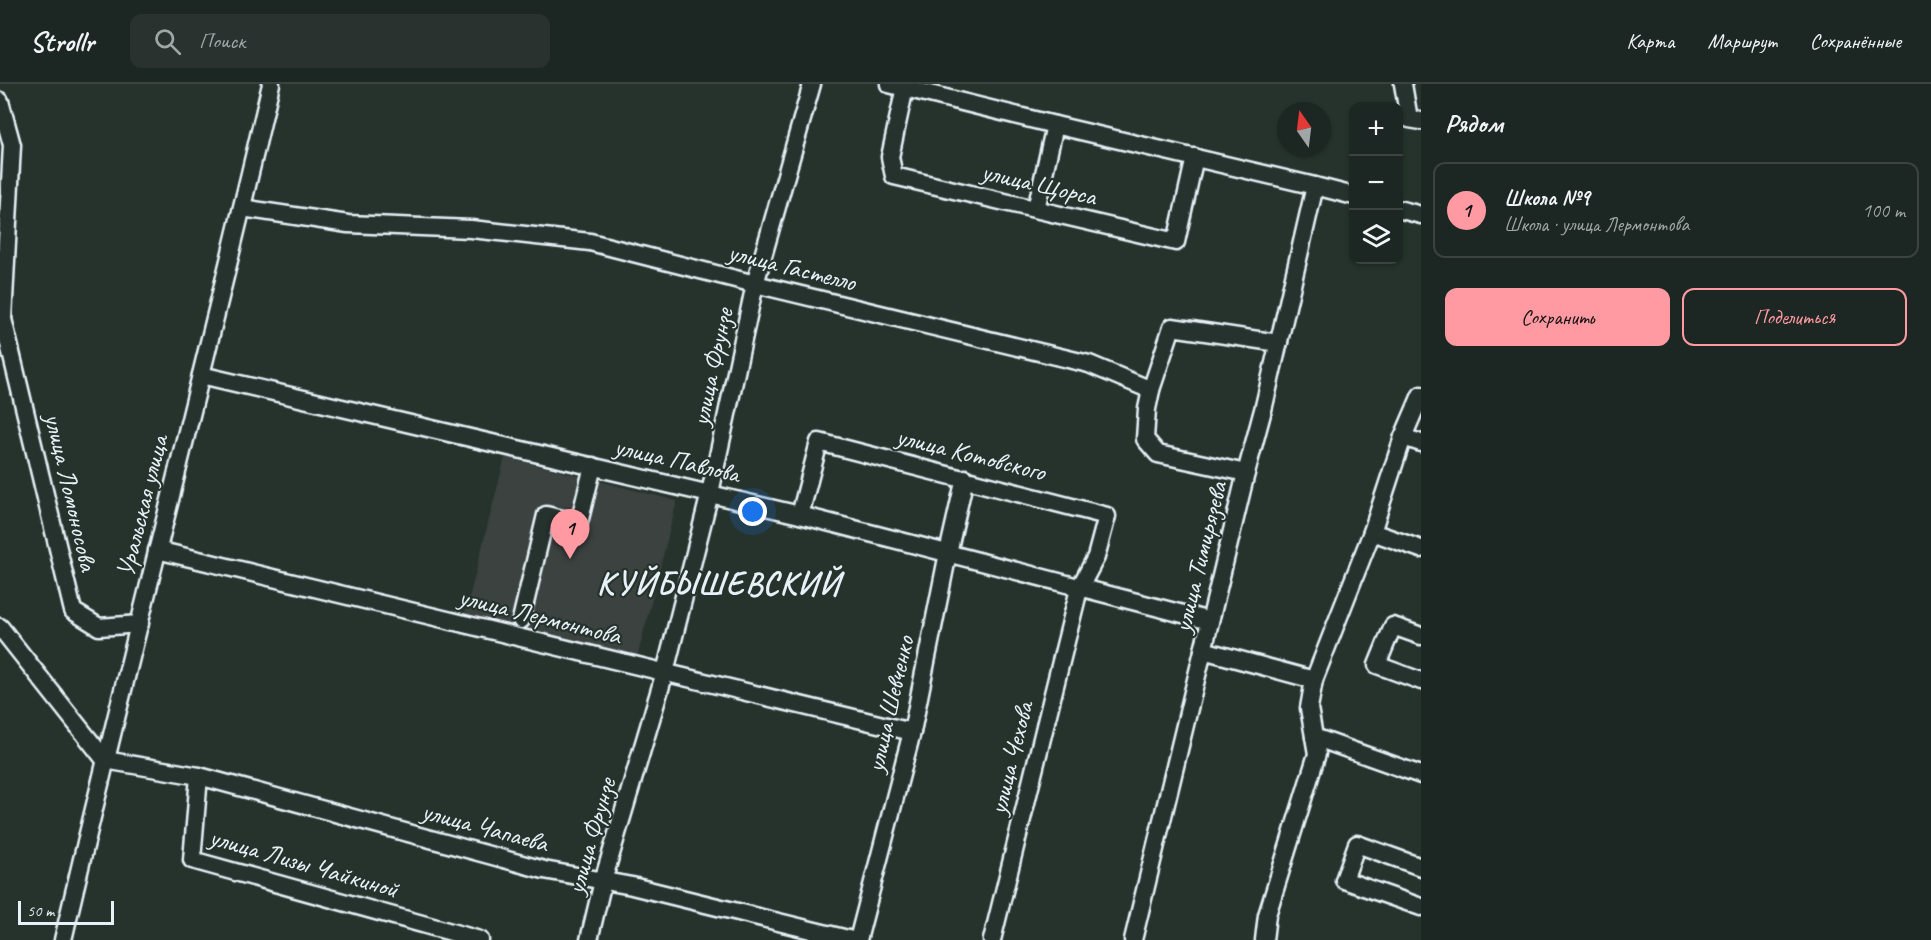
<!DOCTYPE html>
<html lang="ru">
<head>
<meta charset="utf-8">
<style>
  :root { --surface:#1c2622; --page:#29322f; --text:#f1f3f6; --muted:#a0a5a5; --line:#3a4340; --accent:#ff9aa2 }
  body { margin:0; font-family:Caveat,sans-serif; background:var(--page); color:var(--text) }
  .controls { position:absolute; right:18px; top:18px; display:grid; overflow:hidden; border-radius:12px; box-shadow:0 2px 4px #0004 }
  .controls button { width:54px; height:54px; display:grid; place-items:center; padding:0; border:0; border-bottom:2px solid var(--line); background:var(--surface); color:var(--text); font:30px sans-serif }
  .compass { position:absolute; left:1277px; top:18px; width:54px; height:54px; border-radius:50%; background:var(--surface); box-shadow:0 2px 4px #0004; rotate:346deg }
  .scale { position:absolute; left:18px; bottom:15px; width:96px; box-sizing:border-box; padding-left:6px; border:3px solid #e8f1f8; border-top:0; font-size:16px; line-height:21px; white-space:nowrap; color:#e8f1f8; -webkit-text-stroke:4px #26332d; paint-order:stroke }
  .you { position:absolute; left:753px; top:428px; width:21px; height:21px; margin:-15px; border:4px solid #fff; border-radius:50%; background:#1a73e8; box-shadow:0 0 0 9px #1a73e833 }
  .badge { display:grid; place-items:center; width:39px; height:39px; border-radius:50%; background:var(--accent); color:#111; font-size:20px; font-weight:700 }
  .pin { position:absolute; translate:-50% -50px; filter:drop-shadow(0 2px 3px #0008) }
  .pin::after { content:''; position:absolute; top:32px; width:21px; height:18px; background:inherit; clip-path:polygon(0 0,100% 0,50% 100%) }
  .list { margin:0; padding:0; list-style:none }
  h2 { display:flex; justify-content:space-between; align-items:center; height:78px; margin:0; padding:0 24px; font-size:26px }
  h2 small { font-size:20px; font-weight:400; color:var(--muted) }
  .list li { display:grid; grid-template-columns:39px 1fr auto; gap:18px; align-items:center; box-sizing:border-box; height:96px; margin:0 12px 12px; padding:0 12px; border:2px solid var(--line); border-radius:12px }
  .list b { display:block; font-size:22px; white-space:nowrap }
  .list p { margin:0; font-size:20px; white-space:nowrap; color:var(--muted) }
  .list em { font-size:20px; font-style:normal; color:var(--muted) }
  .actions { display:flex; gap:12px; padding:18px 24px }
  .actions a { flex:1; padding:14px 0; border:2px solid var(--accent); border-radius:12px; text-align:center; font-size:21px; color:var(--accent) }
  .actions .main { background:var(--accent); color:#111 }
  .icon { flex:none; width:33px; height:33px; fill:none; stroke:currentColor; stroke-width:2; stroke-linecap:round; stroke-linejoin:round }
  .map { position:relative; flex:none; width:1421px; height:856px; overflow:hidden }
  header { display:flex; align-items:center; gap:36px; box-sizing:border-box; height:84px; padding:0 30px; background:var(--surface); border-bottom:2px solid var(--line) }
  header strong { font-size:28px }
  nav { display:flex; gap:33px; margin-inline-start:auto; font-size:21px }
  .search { width:420px; height:54px; background:var(--page); display:flex; align-items:center; gap:15px; box-sizing:border-box; padding:0 21px; border-radius:12px; color:var(--muted); font-size:22px }
  main { display:flex }
  aside { flex:1; background:var(--surface) }
  .map>svg:first-child { display:block }
  .built { fill:#3b4240 }
  .lines { fill:none; stroke-linecap:round; stroke-linejoin:round }
  .minor-casing { stroke:#e8f1f8; stroke-width:21 }
  .minor { stroke:#26332d; stroke-width:16 }
  .labels { text-anchor:middle; dominant-baseline:central; stroke-width:4.5; stroke-linejoin:round; paint-order:stroke }
  .street-label { font-size:26px; fill:#e8f1f8; stroke:#26332d }
  .district-label { font-size:32px; font-weight:bold; letter-spacing:1.5px; fill:#e8f1f8; stroke:#26332d }
</style>
</head>
<body>
<header>
<strong>Strollr</strong>
<div class="search"><svg class="icon" aria-label="search" viewBox="0 0 24 24"><circle cx="10" cy="10" r="6"/><path d="M15 15l6 6"/></svg>Поиск</div>
<nav><a>Карта</a><a>Маршрут</a><a>Сохранённые</a></nav>
</header>
<main>
<div class="map">
<svg width="1421" height="856" viewBox="0 0 1421 856">
  <rect width="100%" height="100%" fill="#26332d"/>
  <filter id="ink" filterUnits="userSpaceOnUse"><feTurbulence type="fractalNoise" baseFrequency=".0167" numOctaves="2"/><feDisplacementMap in="SourceGraphic" scale="12" xChannelSelector="R" yChannelSelector="G"/><feConvolveMatrix kernelMatrix="1 2 1 2 8 2 1 2 1" color-interpolation-filters="sRGB"/></filter>
  <g filter="url(#ink)">
    <!-- built -->
    <path class="built" d="M505 373 677 417 636 578 464 534Z"/>
    <g class="lines">
      <!-- minor casing -->
      <g class="minor-casing">
        <g id="minor">
          <path d="M889 0 1055 41 1315 102 1354 112"/>
          <path d="M1403 0 1409 35 1421 37"/>
          <path d="M905 3 890 73 894 92 1176 158 1195 73"/>
          <path d="M0 17 12 61 3 235"/>
          <path d="M242 124 348 140 471 145 590 158 755 200 1089 280 1151 306 1172 243 1279 259"/>
          <path d="M1036 125 1055 41"/>
          <path d="M1398 125 1421 131"/>
          <path d="M0 231 3 235 73 527 99 543 140 540"/>
          <path d="M201 291 800 431 1210 537"/>
          <path d="M1151 306 1147 325 1145 355 1158 370 1246 389"/>
          <path d="M1403 353 1421 359"/>
          <path d="M800 431 819 358 1107 432 1096 473 1079 505 992 856"/>
          <path d="M1372 448 1421 465"/>
          <path d="M157 466 912 648"/>
          <path d="M521 536 546 431 579 439 593 382"/>
          <path d="M0 543 105 676 199 692 544 786 632 802 852 856"/>
          <path d="M1421 552 1393 542 1377 581 1421 597"/>
          <path d="M1203 566 1314 596"/>
          <path d="M1314 653 1421 691"/>
          <path d="M199 692 192 776 480 856"/>
          <path d="M1421 783 1357 760 1344 796 1421 823"/>
          <path d="M63 856C129 570 205 286 271 0"/>
          <path d="M589 856 603 797 665 588 710 409 755 200 812 0"/>
          <path d="M858 856 912 648 948 469 965 394"/>
          <path d="M1133 856 1246 389 1264 322 1315 102"/>
          <path d="M1264 856 1267 831 1317 670 1309 624 1314 596 1372 448 1403 353 1421 311"/>
        </g>
      </g>
      <!-- minor -->
      <use href="#minor" class="minor"/>
    </g>
  </g>
  <g class="labels">
    <!-- street labels -->
    <g class="street-label">
      <text transform="translate(1039 100) rotate(13)">улица Щорса</text>
      <text transform="translate(792 183) rotate(14)">улица Гастелло</text>
      <text transform="translate(712 283) rotate(-78)">улица Фрунзе</text>
      <text transform="translate(971 370) rotate(14)">улица Котовского</text>
      <text transform="translate(677 376) rotate(13)">улица Павлова</text>
      <text transform="translate(71 408) rotate(77)">улица Ломоносова</text>
      <text transform="translate(142 422) rotate(-76)">Уральская улица</text>
      <text transform="translate(1200 473) rotate(-76)">улица Тимирязева</text>
      <text transform="translate(540 532) rotate(14)">улица Лермонтова</text>
      <text transform="translate(890 620) rotate(-77)">улица Шевченко</text>
      <text transform="translate(1011 674) rotate(-76)">улица Чехова</text>
      <text transform="translate(485 743) rotate(15)">улица Чапаева</text>
      <text transform="translate(591 752) rotate(-74)">улица Фрунзе</text>
      <text transform="translate(304 779) rotate(16)">улица Лизы Чайкиной</text>
    </g>
    <!-- district labels -->
    <g class="district-label">
      <text x="719" y="499">КУЙБЫШЕВСКИЙ</text>
    </g>
  </g>
</svg>
<div class="controls">
<button>+</button>
<button>−</button>
<button><svg class="icon" aria-label="layers" viewBox="0 0 24 24"><path d="M12 4l9 5-9 5-9-5zM3 14l9 5 9-5"/></svg></button>
</div>
<svg class="compass" viewBox="-18 -18 36 36"><path d="M0-13l5 13h-10z" fill="#e53935"/><path d="M0 13l5-13h-10z" fill="#a0a5a5"/></svg>
<div class="scale">50 m</div>
<div class="you"></div>
<div class="pin badge" style="left:570px;top:475px">1</div>
</div>
<aside>
<h2>Рядом<small></small></h2>
<ul class="list">
<li><span class="badge">1</span><div><b>Школа №9</b><p>Школа · улица Лермонтова</p></div><em>100 m</em></li>
</ul>
<div class="actions"><a class="main">Сохранить</a><a>Поделиться</a></div>
</aside>
</main>
</body>
</html>
